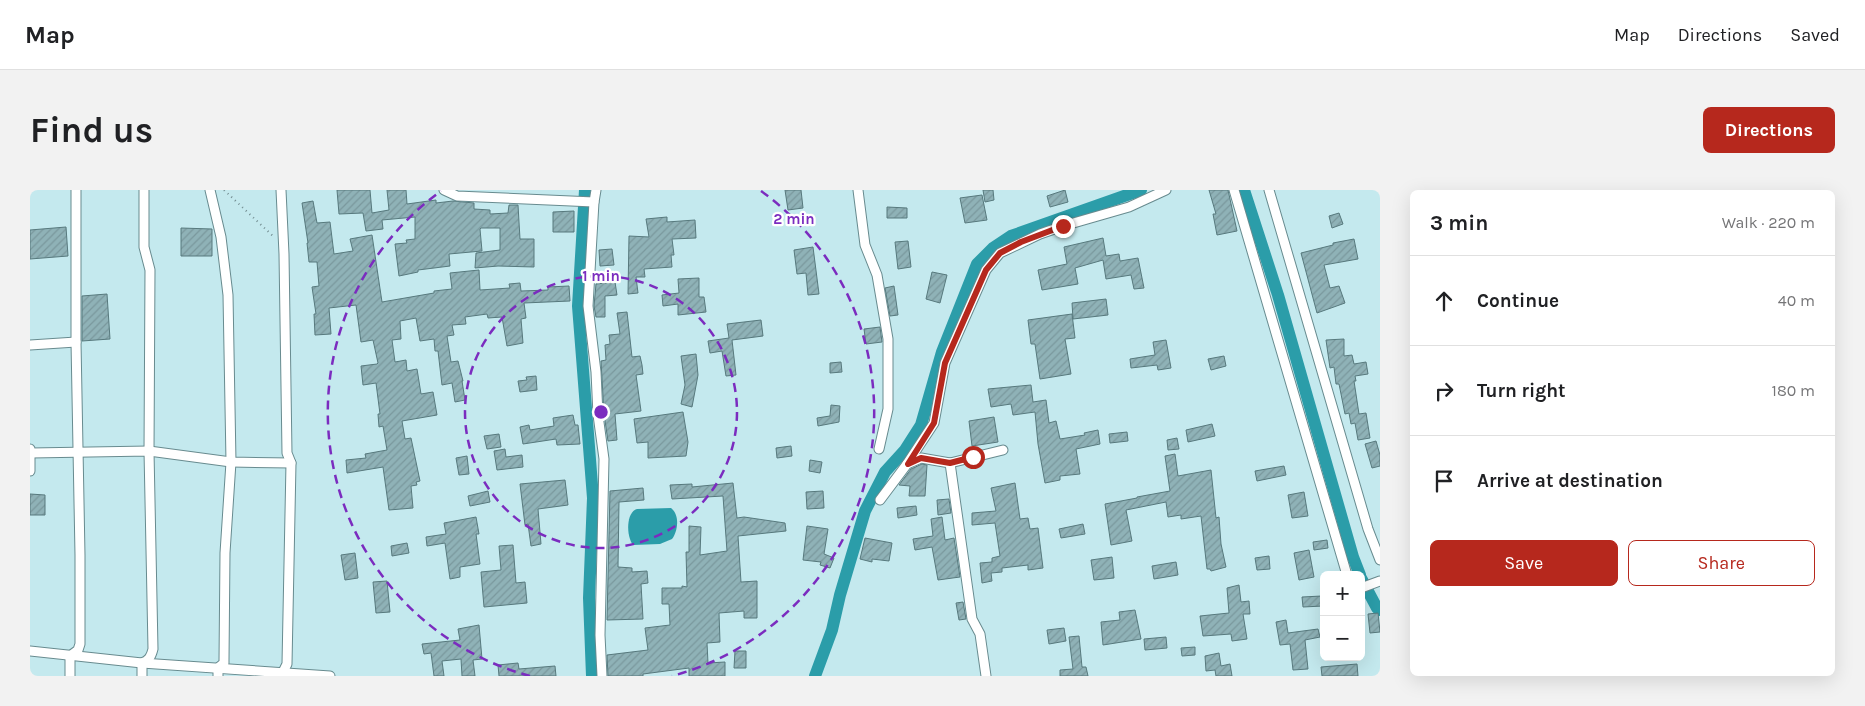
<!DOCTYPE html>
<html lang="en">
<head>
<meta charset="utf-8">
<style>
  :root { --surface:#fff; --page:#f2f2f2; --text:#202124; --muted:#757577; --line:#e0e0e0; --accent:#b6281d }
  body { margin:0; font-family:Karla,sans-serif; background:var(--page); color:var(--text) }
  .controls { position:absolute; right:15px; bottom:15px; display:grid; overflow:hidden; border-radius:8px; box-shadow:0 5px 20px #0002 }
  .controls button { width:45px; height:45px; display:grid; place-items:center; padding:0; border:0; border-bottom:1px solid var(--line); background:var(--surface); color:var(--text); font:25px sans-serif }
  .stop { position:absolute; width:15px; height:15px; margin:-11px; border:4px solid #b6281d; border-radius:50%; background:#fff }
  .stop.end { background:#b6281d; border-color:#fff; box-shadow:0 1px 5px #0008 }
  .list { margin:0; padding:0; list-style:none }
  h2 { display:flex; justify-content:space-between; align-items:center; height:65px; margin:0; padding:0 20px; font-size:21px }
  h2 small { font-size:16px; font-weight:400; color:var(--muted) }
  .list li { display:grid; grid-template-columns:32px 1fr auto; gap:15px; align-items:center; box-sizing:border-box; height:90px; padding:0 20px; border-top:1px solid var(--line) }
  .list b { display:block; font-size:19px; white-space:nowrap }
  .list em { font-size:16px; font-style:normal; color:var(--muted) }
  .actions { display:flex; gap:10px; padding:15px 20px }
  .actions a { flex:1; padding:11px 0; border:1px solid var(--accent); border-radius:8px; text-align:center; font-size:18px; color:var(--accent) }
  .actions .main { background:var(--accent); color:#fff }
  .icon { flex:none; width:28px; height:28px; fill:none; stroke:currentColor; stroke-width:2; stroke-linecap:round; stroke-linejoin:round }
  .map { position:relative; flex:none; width:1350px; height:486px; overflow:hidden; border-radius:8px }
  header { display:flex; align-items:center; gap:30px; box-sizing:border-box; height:70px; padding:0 25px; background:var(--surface); border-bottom:1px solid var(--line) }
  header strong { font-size:24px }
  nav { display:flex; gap:28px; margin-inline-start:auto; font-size:18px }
  .intro { display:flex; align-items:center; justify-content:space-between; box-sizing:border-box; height:120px; padding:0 30px }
  h1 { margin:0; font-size:35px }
  .button { padding:12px 22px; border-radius:8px; background:var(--accent); color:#fff; font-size:18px; font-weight:700 }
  main { display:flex; gap:30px; padding:0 30px }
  aside { flex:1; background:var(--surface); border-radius:8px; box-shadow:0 5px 20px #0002 }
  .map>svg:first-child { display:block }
  .water { fill:#2b9da9 }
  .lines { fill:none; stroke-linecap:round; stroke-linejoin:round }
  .canal { stroke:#2b9da9; stroke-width:12 }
  .building { fill:url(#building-hatch); stroke:#57797d }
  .minor-casing { stroke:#688b8f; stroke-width:11 }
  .path { stroke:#728c90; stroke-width:2; stroke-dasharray:1 4; stroke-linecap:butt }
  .minor { stroke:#fff; stroke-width:9 }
  .route { stroke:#b6281d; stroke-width:6 }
  .ring { fill:none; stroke:#7b2cbf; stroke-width:2.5; stroke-dasharray:9 6 }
  .centre { fill:#7b2cbf; stroke:#fff; stroke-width:2.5 }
  .ring-label { font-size:15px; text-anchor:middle; font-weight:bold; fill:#7b2cbf; stroke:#fff; stroke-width:4.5; stroke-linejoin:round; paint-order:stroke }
</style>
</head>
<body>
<header>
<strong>Map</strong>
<nav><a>Map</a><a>Directions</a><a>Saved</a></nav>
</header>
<div class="intro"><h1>Find us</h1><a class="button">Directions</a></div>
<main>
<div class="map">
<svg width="1350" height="486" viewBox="0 0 1350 486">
  <defs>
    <pattern id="building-hatch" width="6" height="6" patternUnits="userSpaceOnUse" patternTransform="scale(1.25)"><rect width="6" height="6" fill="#8fb2b7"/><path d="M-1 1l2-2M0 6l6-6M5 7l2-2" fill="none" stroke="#7a989d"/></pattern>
  </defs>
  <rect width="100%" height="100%" fill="#c4e9ee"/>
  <!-- water -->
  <path class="water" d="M641 318C650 325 648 341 642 349L630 354 603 355C596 346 596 322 607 319Z"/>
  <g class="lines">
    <!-- canal -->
    <g class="canal">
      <path d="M555 0 548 116 563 308 559 408 562 486"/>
      <path d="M1214 0 1248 105 1323 367 1330 385"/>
      <path d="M1331 388 1347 418 1350 420"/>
      <path d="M785 486 802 440 810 405 835 321 855 282 875 260 891 235 912 162 947 74 963 58 981 46 1111 0"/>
    </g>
  </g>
  <!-- building -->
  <g class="building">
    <path d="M307 0H340L342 23 359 20 357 0H376L377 14 406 10V13L423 11 444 13V19L460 20V24L478 23 479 15H488L490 49H504V77L468 76 445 78 446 63 470 60V38H451L450 39 452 61 419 64 420 76 388 80V82L369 86 365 54 377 53 376 50 385 49V27L352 30 353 39 336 41 333 23 309 24Z"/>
    <path d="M755 0H771L773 18 758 20Z"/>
    <path d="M953 0H963L964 10 955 12Z"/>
    <path d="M1035 0 1038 12 1020 17 1017 6Z"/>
    <path d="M1179 0H1198L1207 41 1187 45 1183 24H1186Z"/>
    <path d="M952 5 957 30 935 33 930 8Z"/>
    <path d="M283 11 287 33 300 32 304 64 323 61 320 49 342 45 352 112 404 103V101L422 99 420 83 449 80 450 100 480 98 479 94 490 93 491 101 518 100V97L539 96 540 111 494 113 496 128 491 129 493 153 477 156 472 127 458 128 457 124 435 127 436 134 422 135 424 145 417 146 421 172 428 171 433 191H432L435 210 425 212 422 193 412 195 408 161H405L404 149 390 151 386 128 370 131 371 149 362 150 365 172 376 170 377 181 387 179 391 204 403 202 407 225 372 231 375 249 381 248 390 291 386 292 387 295 381 296 383 318 359 320 353 277 317 283 316 270 336 268 335 264 357 260 353 236 349 237 348 224H350L346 193 333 195 331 176 347 174 348 173 343 150 331 152 326 115 299 118 301 144 285 145 284 124H286L282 97 289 96 287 72H279L277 53H278L272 13Z"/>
    <path d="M857 17 877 18V28H857Z"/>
    <path d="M544 21V42H523V22Z"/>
    <path d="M1309 23 1313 34 1302 38 1299 26Z"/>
    <path d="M637 27V32L665 30 666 48 642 49 644 65H641L642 77 614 79 615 87H606L608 103 598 104 599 46 619 47 616 29Z"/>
    <path d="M36 37 38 66 0 69V40Z"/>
    <path d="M151 38 182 39V66H151Z"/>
    <path d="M1073 48 1076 66 1089 64 1090 71 1108 68 1114 98 1104 99 1101 85 1076 89 1073 70 1045 78 1048 94 1012 100 1008 80 1037 74 1034 57Z"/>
    <path d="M1324 49 1328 69 1294 75 1300 98 1309 96 1315 113 1287 123 1271 63 1303 55V53Z"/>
    <path d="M878 51 881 77 868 79 865 52Z"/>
    <path d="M783 57 789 104 778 105 776 83 767 84 764 60Z"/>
    <path d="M582 59 584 75 570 76 569 60Z"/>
    <path d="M902 82 917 85 910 113 896 109Z"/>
    <path d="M669 88V107H674L676 122 648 125V114L633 116 632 105 649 103 648 89Z"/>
    <path d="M585 92 587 105 575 106V127H566L564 116 566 94Z"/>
    <path d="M864 96 868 125 860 126 855 98Z"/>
    <path d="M77 104 80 149 52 151V106Z"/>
    <path d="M1076 109 1078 125 1043 129 1042 113Z"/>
    <path d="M597 122 602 167 610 166 612 175 613 184 606 185 611 221 585 224 587 250 578 251 574 224 571 171 576 170 575 155 580 154 579 145 590 144 587 123Z"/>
    <path d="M1042 124 1045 148 1035 149 1041 184 1010 189 1005 154H1001L998 130Z"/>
    <path d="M731 130 733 146 702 150 706 185 696 186 692 161 680 163 678 151 699 148 697 134Z"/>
    <path d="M850 137 852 152 836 154 834 139Z"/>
    <path d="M1314 149V166L1322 165 1324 174 1336 172 1338 184 1325 186 1326 191H1324L1329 224 1336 223 1340 248 1328 250 1325 233 1321 234 1319 223 1315 224 1309 194H1306L1304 177 1300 178 1296 150Z"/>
    <path d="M1136 150 1141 178 1128 180 1127 175 1101 178 1100 169 1125 165 1123 152Z"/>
    <path d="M666 164 668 185 662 217 651 214 655 195 651 166Z"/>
    <path d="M1194 166 1196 176 1181 180 1178 169Z"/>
    <path d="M811 172 812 182 800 183V173Z"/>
    <path d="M506 186 507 200 490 202 488 191 497 190 496 187Z"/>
    <path d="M1001 195 1003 212 1016 210 1019 233 1026 231 1030 249 1055 245 1054 243 1068 240 1070 254 1046 259 1050 284 1030 286V290L1015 293 1008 254 1005 222 983 225 981 214 961 217 958 199Z"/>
    <path d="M801 215 810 216 809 232 788 236 787 228 800 226Z"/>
    <path d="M653 222 658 252 656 266 618 268V252L607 253 604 229Z"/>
    <path d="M543 225 545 235H548L550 254 527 255 526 249 493 254 490 237 499 235 500 240 524 236 523 228Z"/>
    <path d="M964 227 968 252 942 256 939 231Z"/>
    <path d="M1182 234 1185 246 1158 252 1156 240Z"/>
    <path d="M1097 242 1098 251 1080 253 1079 244Z"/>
    <path d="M469 244 471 257 457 259 454 246Z"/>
    <path d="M1147 248 1149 259 1138 260 1137 250Z"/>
    <path d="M1346 251 1350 265V276L1342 278 1335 254Z"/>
    <path d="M761 256 762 266 747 268 746 258Z"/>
    <path d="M475 259 476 267 492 265 493 277 467 280 464 261Z"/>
    <path d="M1145 264 1148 286 1181 280 1186 328 1189 327 1191 354 1196 377 1181 381 1180 379H1177L1171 326 1151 329V325L1138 327 1136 312 1096 320 1102 351 1081 355 1075 314 1107 308V307L1140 301 1135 266Z"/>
    <path d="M437 266 439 284 429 285 426 268Z"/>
    <path d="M780 270 792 272 790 283 779 281Z"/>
    <path d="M892 274 897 275 895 306H879L880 296 869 295 881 279Z"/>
    <path d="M1254 276 1256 285 1227 291 1225 281Z"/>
    <path d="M535 290 538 315 508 319 511 354 501 356 498 334 495 335 490 294Z"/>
    <path d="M703 293 707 328 714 327 755 333 756 341 708 346 711 392 727 391V428H714V421L689 423 690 452 677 453 678 473 695 472V486H659V478L613 484V486H578L577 465 618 460 615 438 640 435 639 414H632V398H652V396L657 397 656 362H659V336L671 337 670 365 697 361 693 306 642 309 640 295 662 294V297Z"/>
    <path d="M985 293 990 329 998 328 1000 339 1008 338 1013 378 998 380V375L972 378V382L961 383 962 391 952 393 950 373 962 372V368L970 366 965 333 942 335V323L966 321 961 298Z"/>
    <path d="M613 298 614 310 589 312 588 377 602 378V382L617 381 618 393 611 394 613 429 577 430 580 301Z"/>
    <path d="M458 301 460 312 440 316 438 306Z"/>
    <path d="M793 301 794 318 777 319 776 302Z"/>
    <path d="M1274 302 1278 326 1262 328 1258 305Z"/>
    <path d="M0 304 15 305V325H0Z"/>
    <path d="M919 309 921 323 908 325 907 310Z"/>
    <path d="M886 316 887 325 868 328 867 318Z"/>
    <path d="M446 327 449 344H446L450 374 430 377V387L420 389 415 353 397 356 396 347 416 344 414 333Z"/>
    <path d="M912 327 915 350 924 348 930 387 908 390 902 357 885 360 883 349 903 346 901 329Z"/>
    <path d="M1053 334 1055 344 1031 348 1029 339Z"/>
    <path d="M777 336 798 339 794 364 804 368 800 378 790 375 791 372 773 370Z"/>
    <path d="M835 348 862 353 859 371 842 369V372L830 369Z"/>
    <path d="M1297 350 1298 358 1284 360 1283 352Z"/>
    <path d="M377 353 379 363 362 366 361 356Z"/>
    <path d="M483 355 486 393 495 392 497 413 454 417 451 382 471 380 469 356Z"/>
    <path d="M1279 360 1284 387 1269 390 1264 363Z"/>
    <path d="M325 363 328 388 315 390 311 365Z"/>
    <path d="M1239 366 1240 379 1227 380 1225 368Z"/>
    <path d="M1082 367 1084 388 1064 390 1061 370Z"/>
    <path d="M1146 372 1148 385 1124 389 1122 376Z"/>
    <path d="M357 391 360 422 346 423 343 392Z"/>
    <path d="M1209 395 1211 412 1219 411 1220 424H1213L1217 449 1202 451 1201 444 1173 446 1170 426 1199 423 1197 398Z"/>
    <path d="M1292 406 1293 416 1273 417 1272 407Z"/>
    <path d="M933 412 936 429 929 430 926 413Z"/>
    <path d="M1105 420 1111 449 1073 455 1071 432 1090 430 1089 422Z"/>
    <path d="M1348 423 1350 442 1340 443 1338 424Z"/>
    <path d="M1256 430 1258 443 1288 439 1290 447 1275 450 1278 479 1263 480 1260 454 1250 455 1246 432Z"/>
    <path d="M449 435 452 469 443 470 445 486H432L431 469 412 471 414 486H404L401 463 394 464 392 454 430 450 428 439Z"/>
    <path d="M1034 438 1036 451 1019 454 1017 440Z"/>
    <path d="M1049 446 1052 477H1056L1058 486H1030V480L1043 479 1039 447Z"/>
    <path d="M1136 447 1137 458 1115 460 1114 449Z"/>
    <path d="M1165 457V465L1152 466 1151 458Z"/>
    <path d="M705 461H716V478H704Z"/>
    <path d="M1189 463 1191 476 1200 474 1202 486H1186L1185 480 1176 481 1175 466Z"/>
    <path d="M488 473 489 479 525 476 526 486H469L468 475Z"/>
    <path d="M1327 474 1328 486H1292L1291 477Z"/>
  </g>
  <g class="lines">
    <!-- minor casing -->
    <g class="minor-casing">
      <g id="minor">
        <path d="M180 0 191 47 198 105 201 272 195 363 194 470V473L188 478V486"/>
        <path d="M414 0 427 6 564 12"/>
        <path d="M566 0 564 12 558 116 566 182 568 225 574 269 570 445 572 486"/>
        <path d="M828 0 835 55 847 85 858 149V219L849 259"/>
        <path d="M1204 0 1317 385"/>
        <path d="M1239 0 1338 339 1350 370"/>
        <path d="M0 155 46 152"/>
        <path d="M1 263 119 261 201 272 261 273"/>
        <path d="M920 273 973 260"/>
        <path d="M877 274 891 268 920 273 942 429 950 444 956 486"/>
        <path d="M0 281V259"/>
        <path d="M850 310 877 274 904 233 915 173 956 80 970 63 1010 44 1033 36 1099 17 1136 0"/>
        <path d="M1331 398 1350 391"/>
        <path d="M0 461 112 473 300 486"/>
        <path d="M40 486V466L48 460 50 454V365L46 152V0"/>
        <path d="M112 486V473C119 470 121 467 123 459L119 261 120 80 114 57V0"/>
        <path d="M251 486 257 474 261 273 257 263 254 64 251 0"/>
      </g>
    </g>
    <!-- path -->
    <path class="path" d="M194 0 244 47"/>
    <!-- minor -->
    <use href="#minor" class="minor"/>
  </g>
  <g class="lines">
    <!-- route -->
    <path class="route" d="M943 267 920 273 891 268 878 274 904 233 915 173 956 80 970 63 991 52 1033 36"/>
  </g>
  <!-- distance rings -->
  <g class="ring">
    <circle cx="571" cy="222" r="136"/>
    <path d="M500 486A273 273 0 0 1 411 1M731 1A273 273 0 0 1 642 486"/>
  </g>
  <circle cx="571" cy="222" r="8" class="centre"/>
  <g class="ring-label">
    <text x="764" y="34">2 min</text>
    <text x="571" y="91">1 min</text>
  </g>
</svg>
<div class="controls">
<button>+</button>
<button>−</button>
</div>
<div class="stop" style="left:943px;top:267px"></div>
<div class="stop end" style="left:1033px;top:36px"></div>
</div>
<aside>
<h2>3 min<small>Walk · 220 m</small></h2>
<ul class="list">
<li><svg class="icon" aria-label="ahead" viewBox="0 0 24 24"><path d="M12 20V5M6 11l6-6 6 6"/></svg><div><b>Continue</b></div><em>40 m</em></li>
<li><svg class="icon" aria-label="right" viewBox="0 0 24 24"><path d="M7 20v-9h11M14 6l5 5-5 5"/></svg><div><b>Turn right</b></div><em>180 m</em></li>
<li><svg class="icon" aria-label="arrive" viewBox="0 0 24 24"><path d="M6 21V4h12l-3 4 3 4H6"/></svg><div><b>Arrive at destination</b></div></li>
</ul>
<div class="actions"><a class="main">Save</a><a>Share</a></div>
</aside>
</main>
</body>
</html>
